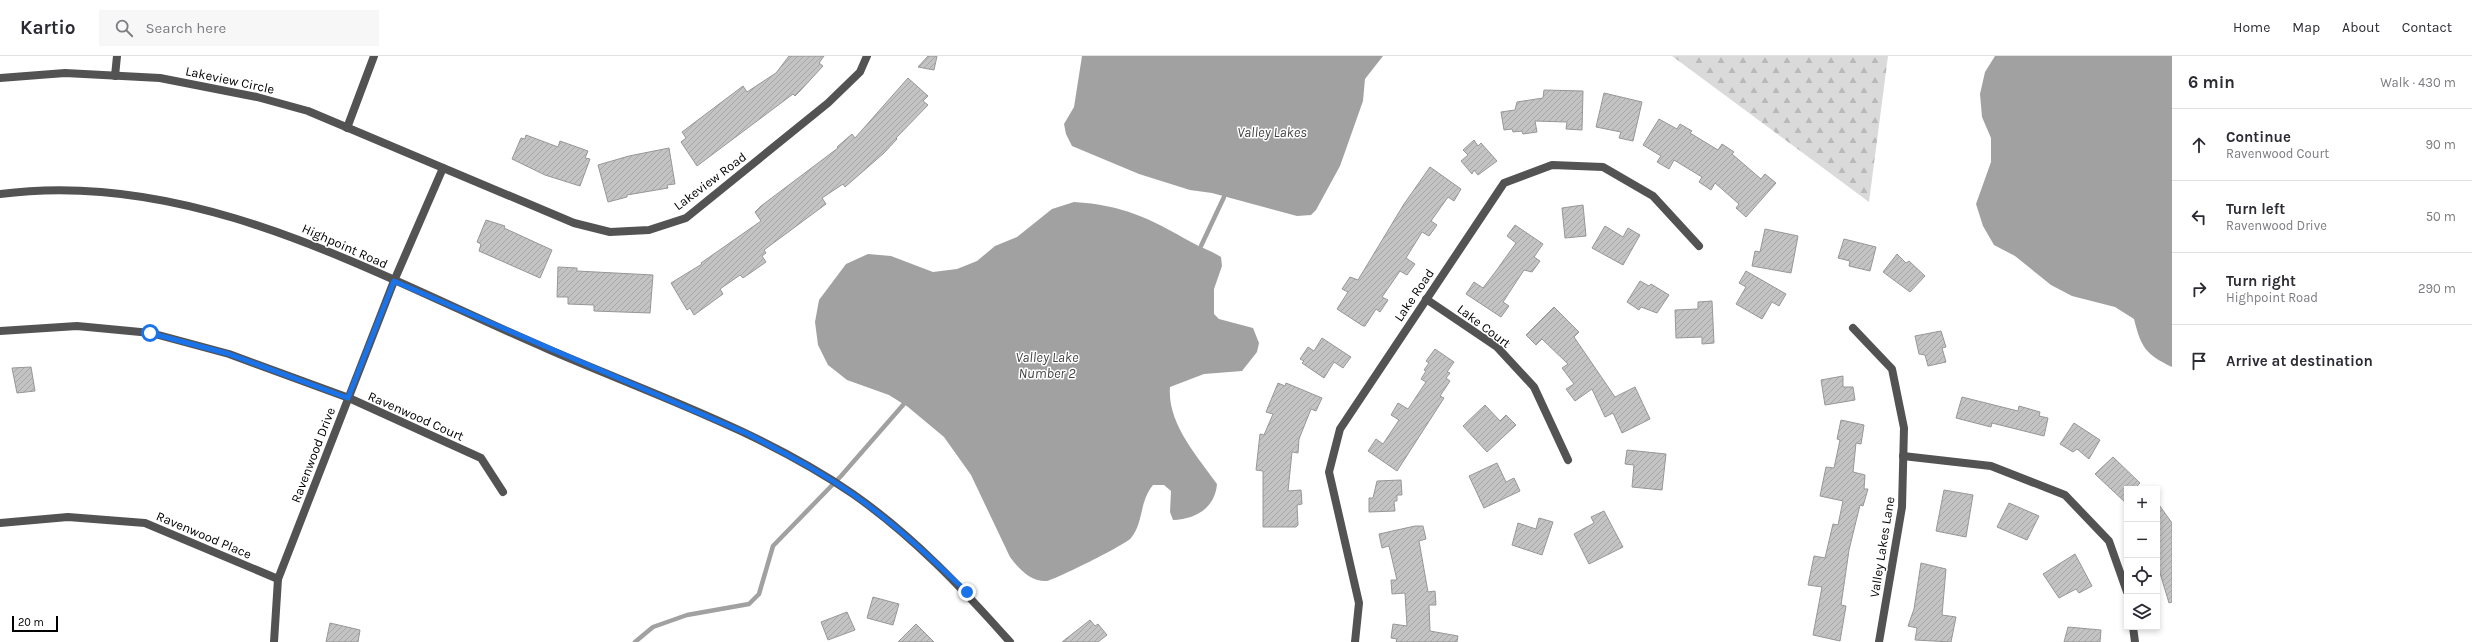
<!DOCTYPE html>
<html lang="en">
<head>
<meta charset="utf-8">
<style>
  :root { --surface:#fff; --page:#f7f7f7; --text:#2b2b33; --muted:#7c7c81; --line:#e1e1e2 }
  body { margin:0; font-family:Karla,sans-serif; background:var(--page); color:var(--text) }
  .controls { position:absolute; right:12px; bottom:12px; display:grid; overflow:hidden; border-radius:0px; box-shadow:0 2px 6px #0003 }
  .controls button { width:36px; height:36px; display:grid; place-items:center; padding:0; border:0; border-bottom:1px solid var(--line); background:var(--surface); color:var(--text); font:20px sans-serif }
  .scale { position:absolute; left:12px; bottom:10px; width:46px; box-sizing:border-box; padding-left:4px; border:2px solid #000; border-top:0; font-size:11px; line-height:14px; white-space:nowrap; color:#000; -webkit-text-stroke:3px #fff; paint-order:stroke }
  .stop { position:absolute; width:12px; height:12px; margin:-9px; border:3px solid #1a73e8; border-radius:50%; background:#fff }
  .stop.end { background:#1a73e8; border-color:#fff; box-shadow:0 1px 4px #0008 }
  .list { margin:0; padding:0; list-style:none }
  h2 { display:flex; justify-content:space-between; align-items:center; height:52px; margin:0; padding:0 16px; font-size:17px }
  h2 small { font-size:13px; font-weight:400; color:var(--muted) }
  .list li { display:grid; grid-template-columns:26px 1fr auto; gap:12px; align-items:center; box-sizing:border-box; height:72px; padding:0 16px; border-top:1px solid var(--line) }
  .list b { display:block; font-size:15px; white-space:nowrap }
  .list p { margin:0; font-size:13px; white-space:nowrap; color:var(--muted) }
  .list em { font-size:13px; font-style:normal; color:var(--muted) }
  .icon { flex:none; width:22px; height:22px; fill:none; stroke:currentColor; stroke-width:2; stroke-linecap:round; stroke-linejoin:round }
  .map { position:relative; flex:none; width:2172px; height:586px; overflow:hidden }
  header { display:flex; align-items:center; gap:24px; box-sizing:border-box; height:56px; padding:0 20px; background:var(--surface); border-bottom:1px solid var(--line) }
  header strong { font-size:19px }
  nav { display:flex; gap:22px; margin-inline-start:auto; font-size:14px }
  .search { width:280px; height:36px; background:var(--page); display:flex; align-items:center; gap:10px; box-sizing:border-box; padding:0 14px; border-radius:0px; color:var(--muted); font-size:15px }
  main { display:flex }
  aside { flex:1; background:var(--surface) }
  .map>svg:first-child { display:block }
  .forest { fill:url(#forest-firs) }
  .water { fill:#a1a1a1 }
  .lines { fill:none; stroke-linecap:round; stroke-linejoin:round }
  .stream { stroke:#a1a1a1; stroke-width:4.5 }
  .building { fill:url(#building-hatch); stroke:#979797 }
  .minor { stroke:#535353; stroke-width:8 }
  .tertiary { stroke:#535353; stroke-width:8 }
  .route { stroke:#1a73e8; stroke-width:5 }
  .labels { text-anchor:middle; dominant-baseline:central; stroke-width:3; stroke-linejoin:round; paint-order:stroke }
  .street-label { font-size:13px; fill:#000; stroke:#fff }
  .water-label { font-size:14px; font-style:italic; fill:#424242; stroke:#fff }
</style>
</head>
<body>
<header>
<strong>Kartio</strong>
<div class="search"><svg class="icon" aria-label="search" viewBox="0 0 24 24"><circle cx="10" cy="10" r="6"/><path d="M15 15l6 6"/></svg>Search here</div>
<nav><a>Home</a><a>Map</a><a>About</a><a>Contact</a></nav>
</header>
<main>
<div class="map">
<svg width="2172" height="586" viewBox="0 0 2172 586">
  <defs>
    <pattern id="forest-firs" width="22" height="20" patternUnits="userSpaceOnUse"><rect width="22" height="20" fill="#dadada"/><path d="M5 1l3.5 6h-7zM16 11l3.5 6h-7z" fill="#b9b9b9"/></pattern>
    <pattern id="building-hatch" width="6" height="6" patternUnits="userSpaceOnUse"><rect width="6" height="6" fill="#c3c3c3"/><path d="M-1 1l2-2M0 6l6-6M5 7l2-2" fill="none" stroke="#a6a6a6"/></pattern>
  </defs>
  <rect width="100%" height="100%" fill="#fff"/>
  <!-- forest -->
  <path class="forest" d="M1672 0H1888L1869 146Z"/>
  <!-- water -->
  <g class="water">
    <path d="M1082 0H1383L1365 23 1363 45 1340 110 1316 154 1311 159 1297 160 1212 137 1190 134 1139 118 1072 90 1066 78 1064 68 1074 51Z"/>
    <path d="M1995 0H2172V311C2145 298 2141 291 2134 263L2115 251 2072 240 2051 229 2015 200 1994 189 1983 170 1976 148 1991 106V82L1982 61 1980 38 1985 16Z"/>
    <path d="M1074 146C1123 149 1149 162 1191 186 1201 192 1212 195 1221 201L1222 210 1214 233V258L1219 263 1253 272 1259 287 1257 296 1242 315 1204 318 1170 331C1167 367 1197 400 1217 428 1215 452 1196 463 1173 464L1170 456 1171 435 1164 429H1153C1139 446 1144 466 1131 482 1127 488 1054 524 1047 525 1031 526 1019 513 1010 501L971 419 944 381 908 351 889 339 847 324 828 309 818 289 815 266 819 244 846 208 868 198 891 200 933 216 957 213 977 205 995 190 1017 181 1052 153Z"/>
  </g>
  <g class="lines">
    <!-- stream -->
    <g class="stream">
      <path d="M1201 190 1224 141"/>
      <path d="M635 586 653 571 687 559 749 548 759 538 773 490 841 420 903 349"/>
    </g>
  </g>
  <!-- building -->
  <g class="building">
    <path d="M789 0H824L819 7 823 10 800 35 795 40 793 38 697 110 681 86 686 82 682 76 743 30 747 36 776 17Z"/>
    <path d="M928 0H937L934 14 918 11Z"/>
    <path d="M908 22 928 40 923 45 928 49 896 82 897 83 884 97 845 131 843 128 822 142 826 148 764 194 766 197 762 200 766 206 743 222 740 219 720 233 723 238 694 259 690 252 687 254 671 227 702 208 701 207 761 165 755 156 761 150 838 92 837 91 852 78 855 82Z"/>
    <path d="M1544 34 1583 35 1582 74 1566 73 1567 66 1535 65 1537 76 1523 78 1522 75 1513 76 1512 73 1504 74 1501 56 1515 54 1517 46 1543 42Z"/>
    <path d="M1604 37 1642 46 1633 85 1619 82 1621 76 1596 71Z"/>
    <path d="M1659 63 1677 73 1680 68 1692 75 1690 77 1718 94 1722 88 1734 96 1732 98 1761 123 1765 118 1776 127 1746 161 1736 152 1739 148 1715 127 1711 134 1699 126 1702 121 1674 104 1669 113 1657 106 1661 100 1643 89Z"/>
    <path d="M526 79 558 91 560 85 588 95 585 102 590 103 580 130 545 119 512 103 521 82 525 83Z"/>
    <path d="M1474 84 1478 90 1481 87 1497 105 1478 119 1474 114 1472 118 1461 105 1468 99 1463 94Z"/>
    <path d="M669 92 675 128 667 129 668 132 627 139V141L608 146 598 109 629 100Z"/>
    <path d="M1430 111 1461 133 1454 145 1448 141 1431 165 1437 169 1429 180 1422 176 1406 202 1415 208 1407 219 1400 215 1382 241 1388 244 1380 256 1376 253 1365 270H1363L1337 253 1348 236 1342 233 1350 221 1358 224 1404 148Z"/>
    <path d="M1583 149 1586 180 1565 182 1562 152Z"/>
    <path d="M486 164 505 170 504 172 552 194 540 222 479 195 481 188 477 186Z"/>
    <path d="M1515 169 1543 188 1534 201 1540 205 1532 216 1524 214 1503 246 1509 250 1501 261 1466 238 1474 226 1483 232 1496 215 1516 187 1507 180Z"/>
    <path d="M1605 170 1623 181 1628 172 1640 179 1623 209 1592 192Z"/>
    <path d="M1765 173 1798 180 1791 217 1752 210 1755 195 1760 196Z"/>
    <path d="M1844 183 1876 191 1870 215 1849 210 1850 205 1838 202Z"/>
    <path d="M1897 198 1906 207 1909 205 1925 220 1910 236 1883 216Z"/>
    <path d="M558 211 577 212V215L653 219 650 257 594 255V249L568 248V241H557Z"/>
    <path d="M1746 215 1786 238 1779 250 1772 246 1762 263 1736 248 1746 231 1739 227Z"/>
    <path d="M1640 225 1649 230 1651 228 1669 239 1657 257 1641 251 1639 254 1627 246Z"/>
    <path d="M1712 245 1714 287 1702 288V281L1676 282 1675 254 1698 253V246Z"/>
    <path d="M1554 251 1579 276 1574 281 1615 341 1635 331 1650 363 1622 377 1613 357 1605 361 1592 333 1575 345 1566 333 1574 328 1562 312 1568 308 1542 283 1536 289 1526 279Z"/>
    <path d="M1941 275 1946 291 1942 292 1946 306 1928 310 1925 299 1919 298 1915 280Z"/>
    <path d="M1322 282 1351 301 1343 312 1334 306 1324 322 1302 307 1304 305 1300 303 1308 291 1314 295Z"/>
    <path d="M1435 293 1454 306 1447 316 1450 317 1446 322 1450 325 1440 340 1444 342 1397 415 1368 395 1376 383 1383 388 1399 364 1391 359 1398 347 1408 353 1426 326 1421 323 1426 315 1424 314 1429 307 1426 305Z"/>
    <path d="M31 311 35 335 17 337 12 312Z"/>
    <path d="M1843 320V331H1853L1855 344 1825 349 1821 324Z"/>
    <path d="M1278 327 1285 330 1286 327 1322 342 1316 355 1311 353 1299 383 1298 397 1292 396 1288 435 1301 434 1302 448 1297 449 1298 469 1296 471H1263V415L1256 414 1260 378 1264 379 1273 358 1266 356Z"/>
    <path d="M1962 341 2018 355 2019 350 2040 356 2039 360 2048 362 2044 380 1992 367 1991 371 1956 362Z"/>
    <path d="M1485 349 1500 365 1506 359 1516 369 1487 396 1463 370Z"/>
    <path d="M1841 364 1864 369 1861 388 1856 387 1853 416 1865 419 1864 433H1868L1863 450 1860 449 1849 494 1841 549 1846 550 1840 585 1813 579 1822 531 1808 529 1814 500 1825 502 1833 468 1838 469 1843 445 1820 440 1826 411 1834 412 1840 384 1837 383Z"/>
    <path d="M2074 367 2100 384 2089 403 2077 393 2073 396 2060 388Z"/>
    <path d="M1627 394 1666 398 1662 434 1632 431 1634 409 1625 408Z"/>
    <path d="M2113 401 2140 427 2134 433H2127V448L2095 418Z"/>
    <path d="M1497 407 1506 426 1514 422 1520 435 1484 452 1469 420Z"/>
    <path d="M1401 424 1402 439H1397V445H1394L1395 455 1369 456V442H1373L1377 425Z"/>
    <path d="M1944 434 1973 439 1966 481 1936 475Z"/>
    <path d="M2157 446 2172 467V546L2169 547 2157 507Z"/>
    <path d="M2009 447 2039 460 2027 484 1997 471Z"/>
    <path d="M1604 455 1623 491 1589 508 1574 478 1594 467 1591 461Z"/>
    <path d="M1539 462 1553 466 1542 499 1512 489 1518 467 1536 473Z"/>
    <path d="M1415 470H1423L1426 483 1419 485 1428 536 1435 535 1436 549H1429L1430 575 1458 580 1457 586H1396L1397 583 1391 582 1393 568 1407 570 1405 537 1392 538 1391 524H1397L1389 490 1382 492 1379 478Z"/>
    <path d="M2075 498 2092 530 2079 537 2076 533 2059 542 2043 518Z"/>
    <path d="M1921 507 1946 513 1942 559 1956 561 1951 586 1915 584 1917 572 1908 570 1914 553Z"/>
    <path d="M873 541 899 548 893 569 867 562Z"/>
    <path d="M847 556 855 574 828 584 821 566Z"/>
    <path d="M1090 564 1095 570 1098 568 1107 579 1098 586H1062Z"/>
    <path d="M330 567 360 574 358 586H326Z"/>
    <path d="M916 568 934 586H898Z"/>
    <path d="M2068 571 2101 574 2100 586H2064Z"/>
  </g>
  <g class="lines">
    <!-- minor -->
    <g class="minor">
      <path d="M115 20 117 0"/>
      <path d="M0 22 65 17 160 22 257 41 308 55 574 167 610 176 649 174 686 162 828 47 860 16 867 0"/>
      <path d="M347 72 374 0"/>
      <path d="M1426 243 1497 291 1534 331 1568 404"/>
      <path d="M1853 272 1892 313 1904 372 1902 451 1879 586"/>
      <path d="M0 275 77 270 151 277 229 298 349 342 481 402 503 436"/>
      <path d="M1903 400 1991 410 2065 439 2109 485 2127 536"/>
      <path d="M0 467 68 461 145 467 278 523"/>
      <path d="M2133 571 2135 586"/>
      <path d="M274 586 278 523 394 225 443 112"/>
      <path d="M1355 586 1359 547 1329 416 1340 373 1504 127 1552 109 1603 111 1653 140 1699 190"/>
    </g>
    <!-- tertiary -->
    <path class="tertiary" d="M0 138C196 112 377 220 550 294 652 338 761 375 853 438 913 480 962 532 1010 586"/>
  </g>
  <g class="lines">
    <!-- route -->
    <path class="route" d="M150 277 229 298 348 342 394 225 748 378C784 397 820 415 854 439 895 468 931 502 967 536"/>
  </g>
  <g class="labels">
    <!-- street labels -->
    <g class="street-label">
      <text transform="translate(230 24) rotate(12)">Lakeview Circle</text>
      <text transform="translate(710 125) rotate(-37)">Lakeview Road</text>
      <text transform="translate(345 190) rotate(24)">Highpoint Road</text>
      <text transform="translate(1414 239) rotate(-56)">Lake Road</text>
      <text transform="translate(1484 270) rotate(37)">Lake Court</text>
      <text transform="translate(416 360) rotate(24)">Ravenwood Court</text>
      <text transform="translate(313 399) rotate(-69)">Ravenwood Drive</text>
      <text transform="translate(204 479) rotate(23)">Ravenwood Place</text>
      <text transform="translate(1882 491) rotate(-81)">Valley Lakes Lane</text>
    </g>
    <!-- water labels -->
    <g class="water-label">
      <text x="1272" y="76">Valley Lakes</text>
      <text x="1047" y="301">Valley Lake<tspan x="1047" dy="16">Number 2</tspan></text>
    </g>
  </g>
</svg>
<div class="controls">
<button>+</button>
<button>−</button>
<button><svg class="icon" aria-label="locate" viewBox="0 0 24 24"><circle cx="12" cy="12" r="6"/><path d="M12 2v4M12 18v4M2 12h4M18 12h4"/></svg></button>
<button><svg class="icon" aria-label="layers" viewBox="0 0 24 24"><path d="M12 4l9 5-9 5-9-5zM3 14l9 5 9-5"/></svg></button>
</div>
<div class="scale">20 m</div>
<div class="stop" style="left:150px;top:277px"></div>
<div class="stop end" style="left:967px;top:536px"></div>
</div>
<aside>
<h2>6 min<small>Walk · 430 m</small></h2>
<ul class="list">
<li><svg class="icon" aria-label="ahead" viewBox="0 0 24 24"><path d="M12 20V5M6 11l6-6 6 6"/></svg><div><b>Continue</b><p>Ravenwood Court</p></div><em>90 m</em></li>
<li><svg class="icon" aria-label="left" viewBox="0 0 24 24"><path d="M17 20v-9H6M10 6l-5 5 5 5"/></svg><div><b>Turn left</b><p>Ravenwood Drive</p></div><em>50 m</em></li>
<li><svg class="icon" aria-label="right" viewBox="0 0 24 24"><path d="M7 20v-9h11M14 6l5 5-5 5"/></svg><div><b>Turn right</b><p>Highpoint Road</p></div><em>290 m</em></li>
<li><svg class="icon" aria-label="arrive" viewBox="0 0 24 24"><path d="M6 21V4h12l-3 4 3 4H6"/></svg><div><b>Arrive at destination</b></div></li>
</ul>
</aside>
</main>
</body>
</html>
